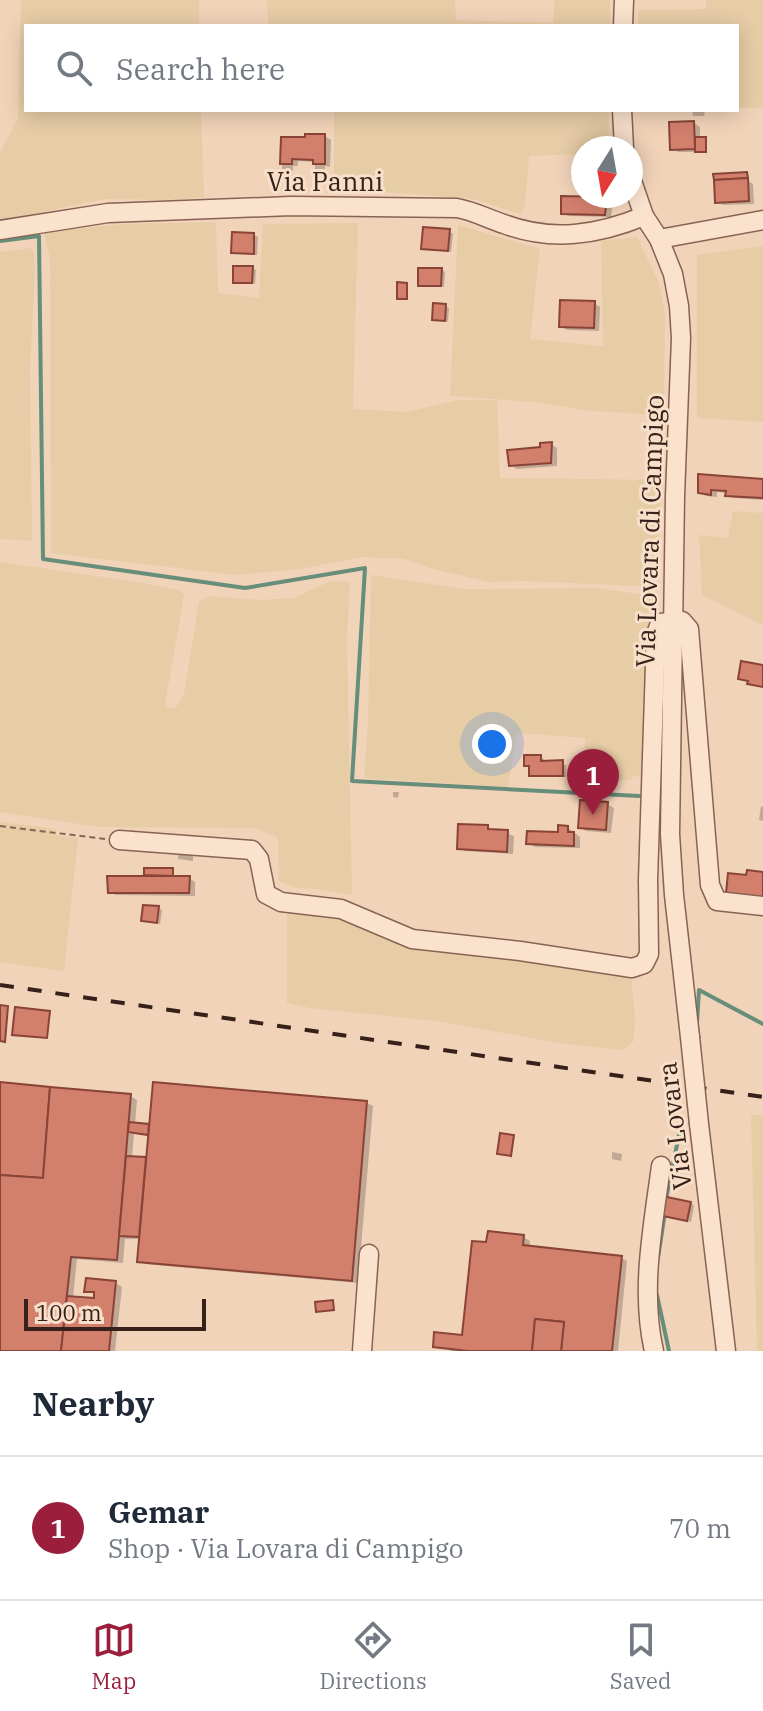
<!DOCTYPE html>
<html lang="en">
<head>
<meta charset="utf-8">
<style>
  :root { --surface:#fff; --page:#f2f2f3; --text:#1f2937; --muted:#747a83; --line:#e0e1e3; --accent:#9b1f3d }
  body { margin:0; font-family:"IBM Plex Serif",serif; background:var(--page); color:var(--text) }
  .compass { position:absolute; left:571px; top:136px; width:72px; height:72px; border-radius:50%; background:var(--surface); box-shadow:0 4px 20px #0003; rotate:191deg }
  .scale { position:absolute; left:24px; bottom:20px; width:182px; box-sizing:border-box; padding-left:8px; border:4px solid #362019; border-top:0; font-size:22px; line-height:28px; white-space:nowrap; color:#362019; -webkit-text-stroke:6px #f8dfc9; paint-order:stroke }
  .you { position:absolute; left:492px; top:744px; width:28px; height:28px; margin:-20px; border:6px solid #fff; border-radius:50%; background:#1a73e8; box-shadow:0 0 0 12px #1a73e833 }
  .badge { display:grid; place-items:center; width:52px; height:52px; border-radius:50%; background:var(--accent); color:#fff; font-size:26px; font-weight:700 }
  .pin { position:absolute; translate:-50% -66px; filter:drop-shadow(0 2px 4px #0008) }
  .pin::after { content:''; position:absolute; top:42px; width:28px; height:24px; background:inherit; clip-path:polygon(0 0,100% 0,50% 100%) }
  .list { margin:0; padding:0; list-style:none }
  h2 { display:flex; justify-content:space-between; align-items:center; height:104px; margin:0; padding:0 32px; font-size:34px }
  h2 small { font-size:26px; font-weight:400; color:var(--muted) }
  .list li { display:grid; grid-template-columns:52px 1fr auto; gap:24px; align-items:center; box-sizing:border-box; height:144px; padding:0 32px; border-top:2px solid var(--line) }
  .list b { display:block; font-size:30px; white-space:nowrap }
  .list p { margin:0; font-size:26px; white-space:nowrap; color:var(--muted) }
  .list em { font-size:26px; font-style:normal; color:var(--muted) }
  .icon { flex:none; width:44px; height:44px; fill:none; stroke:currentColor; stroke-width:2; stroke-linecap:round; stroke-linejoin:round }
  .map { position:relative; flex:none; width:763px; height:1351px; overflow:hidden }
  .search { position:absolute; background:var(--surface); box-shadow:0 4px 20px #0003; left:24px; right:24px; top:24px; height:88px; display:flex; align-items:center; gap:20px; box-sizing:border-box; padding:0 28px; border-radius:0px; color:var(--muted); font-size:30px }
  .sheet { height:248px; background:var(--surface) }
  nav { display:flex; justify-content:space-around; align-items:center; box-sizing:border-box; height:112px; border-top:2px solid var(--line); background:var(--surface); font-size:22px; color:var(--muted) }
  nav a { display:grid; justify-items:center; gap:4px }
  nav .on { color:var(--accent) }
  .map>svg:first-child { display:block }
  .farmland { fill:#e7cda6 }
  .shadow { fill:#0003; fill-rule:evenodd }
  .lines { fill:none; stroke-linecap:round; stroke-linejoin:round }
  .stream { stroke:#668e7b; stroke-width:4 }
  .building { fill:#d27f6c; stroke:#894437; stroke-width:2 }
  .minor-casing { stroke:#886353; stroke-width:21 }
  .path { stroke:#886353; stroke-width:2; stroke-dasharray:6 4; stroke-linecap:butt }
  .minor { stroke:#fbe2cd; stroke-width:18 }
  .rail { stroke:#362019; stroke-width:4; stroke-dasharray:14 14; stroke-linecap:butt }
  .minor-bridge-casing { stroke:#886353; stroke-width:21; stroke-linecap:butt }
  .minor-bridge { stroke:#fbe2cd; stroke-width:18 }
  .labels { text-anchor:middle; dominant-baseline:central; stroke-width:6; stroke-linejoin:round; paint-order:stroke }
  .street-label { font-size:26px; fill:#362019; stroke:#f8dfc9 }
</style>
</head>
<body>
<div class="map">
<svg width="763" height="1351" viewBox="0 0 763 1351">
  <rect width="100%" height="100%" fill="#f1d3b9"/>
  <!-- farmland -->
  <g class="farmland">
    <path d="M21 0H199V26H26V110H201L204 197 175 200 104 199 0 221V153L18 118Z"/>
    <path d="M267 0H455L456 20 553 23 555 0H610V26H268Z"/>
    <path d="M706 0H763V108H737V26H638V10L706 9Z"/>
    <path d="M334 110H609L608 148H583V154L529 156 525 208 520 214 473 199 402 193 334 191Z"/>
    <path d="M216 222 218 293 259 298 263 224 358 223 353 409 406 412 458 400H497L500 478 661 480 657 587 524 581 488 582 433 569 404 559 362 557 301 569 235 575 51 553 50 259 44 232 123 224Z"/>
    <path d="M458 225 540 249 530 339 603 346 601 241 637 237 659 283 665 313 664 392 662 409 657 415 591 411 534 402 450 396Z"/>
    <path d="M763 246V422L697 418V255Z"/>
    <path d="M30 248 34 252 35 271 30 368 32 541 0 539V252Z"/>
    <path d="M733 511 763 513V625L702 595 699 535 728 538Z"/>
    <path d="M0 562 138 582 179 590 184 595 165 705 170 709 176 707 184 694 199 602 209 596 260 600 294 598 330 581 350 582 347 638 352 895 317 889 295 888 279 881 278 838 256 828 99 827 0 812Z"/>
    <path d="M371 575 465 589 597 588 653 596 646 700 644 777 635 776 629 780 584 776 585 738 517 733 508 787 364 778 368 723Z"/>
    <path d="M0 822 56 829V835L78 838 64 971 0 962Z"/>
    <path d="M287 906 631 974 635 1020 633 1042 623 1050 558 1043 443 1022 310 1008 287 1003Z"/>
    <path d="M751 1115H763V1351H757Z"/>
  </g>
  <!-- shadow -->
  <g class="shadow">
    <path d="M692 110H705L704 116H693Z"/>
    <path d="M694 123 700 127V139L706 140 707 152H678L672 149Z"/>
    <path d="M325 136 331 140 330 167 325 166V171L315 170V162L298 161V166H293V171L282 170 283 139Z"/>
    <path d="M747 174 748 181 753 184 754 204 723 205 717 202Z"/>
    <path d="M606 199 613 202 611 217 569 216 563 213Z"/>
    <path d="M449 231 453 234 451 252 424 248Z"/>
    <path d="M254 235 258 237 257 255 233 252Z"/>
    <path d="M252 268 256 270 255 284 235 282Z"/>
    <path d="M442 270 445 272 444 287 420 284Z"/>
    <path d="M594 303 600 307 599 331 567 330 561 326Z"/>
    <path d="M445 306 449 308 448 322 434 318Z"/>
    <path d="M551 444 557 448V466L517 469 511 465Z"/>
    <path d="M700 477 763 481V500L734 498 728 493 717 492V497L706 496 700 492Z"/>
    <path d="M540 757 544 759V763L566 765V777L531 775V768L526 765Z"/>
    <path d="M393 792H399L398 798 393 797Z"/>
    <path d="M607 804 614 808 611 833 586 831 580 827Z"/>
    <path d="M761 806 763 807V821L759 820Z"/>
    <path d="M488 827 514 836 513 854 465 851 459 848Z"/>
    <path d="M568 828 580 837V848L535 847 528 843 560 834Z"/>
    <path d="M179 850 193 851V861L178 859Z"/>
    <path d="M173 870 174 878H189L195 882V896L116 895 110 892 152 878 146 874Z"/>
    <path d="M158 908 162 910 160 924 143 920Z"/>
    <path d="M0 1085 130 1096 137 1100 135 1125 151 1126 367 1103 373 1106 358 1283 145 1264 139 1261 141 1239H125L123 1263 77 1259 73 1298 95 1300 96 1294 87 1290 116 1283 122 1287 115 1351H0ZM134 1134 150 1136 148 1159 132 1158Z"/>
    <path d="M612 1152 622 1154 621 1161 612 1159Z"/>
    <path d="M691 1203 694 1206 691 1222 664 1216Z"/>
    <path d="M523 1237 530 1241 529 1248 621 1258 627 1261 618 1351H452L435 1346 464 1337 488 1244Z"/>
  </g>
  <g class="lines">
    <!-- stream -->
    <g class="stream">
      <path d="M0 241 39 236 43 559 245 588 365 568 352 781 639 796"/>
      <path d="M697 1023 699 990 763 1024"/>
      <path d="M666 1199 679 1135"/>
      <path d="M658 1258 665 1212"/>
      <path d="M657 1295 669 1351"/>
    </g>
  </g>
  <!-- building -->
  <g class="building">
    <path d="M694 121 695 149 670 150 669 122Z"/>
    <path d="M305 134H325V164H313V160L292 159V164H280L281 137H305Z"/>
    <rect x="695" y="137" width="11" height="15"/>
    <path d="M747 172 748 178 714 180 713 174Z"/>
    <path d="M748 178 749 201 715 203 714 180Z"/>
    <path d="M561 196 607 197 605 215 561 214Z"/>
    <path d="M423 227 450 229 448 251 421 249Z"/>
    <path d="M232 232 254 233V254L231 253Z"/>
    <path d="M233 266H253L252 283H233Z"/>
    <path d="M418 268H442L441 286H418Z"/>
    <path d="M397 282 407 283V299H397Z"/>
    <path d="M560 300 595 301 594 328 559 327Z"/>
    <path d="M433 303 446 304 445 321 432 320Z"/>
    <path d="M552 442 551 463 509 466 507 450 540 447V443Z"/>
    <path d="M698 474 763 479V498L725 496 726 491 711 490V495L698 493Z"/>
    <path d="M741 661 763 665V687L747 684 748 681 738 679Z"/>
    <path d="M524 755H541V761L563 760V776H529V766H524Z"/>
    <path d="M580 800 608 802 606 830 578 828Z"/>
    <path d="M458 824 488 825V829L508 830 507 852 457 849Z"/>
    <path d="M558 825 568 826V832H574V846L526 844 527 831 558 832Z"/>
    <path d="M144 868H173V876L144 875Z"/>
    <path d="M747 870 763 872V900L726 893 728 873 746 875Z"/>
    <path d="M107 876H190L189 893H108Z"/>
    <path d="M143 905 159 906 157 923 141 921Z"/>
    <path d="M0 1005 8 1006 5 1042 0 1041Z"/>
    <path d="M15 1007 50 1011 47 1038 12 1035Z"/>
    <path d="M0 1082 50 1087 43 1178 0 1175Z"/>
    <path d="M153 1082 367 1101 352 1281 137 1262Z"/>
    <path d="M50 1087 131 1094 117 1260 71 1257 61 1351H0V1175L43 1178Z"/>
    <path d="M129 1122 149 1124 148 1135 128 1132Z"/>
    <path d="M500 1133 514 1135 511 1156 497 1154Z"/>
    <path d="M126 1156 146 1157 139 1237 119 1236Z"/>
    <path d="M662 1196 691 1202 687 1221 658 1215Z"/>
    <path d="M488 1231 524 1235 523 1245 622 1256 612 1351H561L564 1322 535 1319 532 1351H468L433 1347 434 1332 462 1335 472 1241 486 1242Z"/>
    <path d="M86 1278 116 1281 109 1351H61L67 1296 94 1298V1292H84Z"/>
    <path d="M333 1300 334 1310 316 1312 315 1302Z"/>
    <path d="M535 1319 564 1322 561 1351H532Z"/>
  </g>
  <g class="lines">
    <!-- minor casing -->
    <g class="minor-casing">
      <g id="minor">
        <path d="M623 26 624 0"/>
        <path d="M622 110 624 148"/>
        <path d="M631 178 644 216 659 239 673 274 679 306 681 338 675 496 670 834 674 895 690 1037"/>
        <path d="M0 230 108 213 291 206 457 208C474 211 488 219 504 224 552 242 598 235 644 216"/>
        <path d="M659 239 763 220"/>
        <path d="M119 840 252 850 259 859 266 894 281 902 341 909 412 939 520 951 632 968 644 964 649 954 648 880 656 634 660 623 682 621 689 629 710 885 717 901 763 906"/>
        <path d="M699 1124 726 1351"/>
        <path d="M362 1351 369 1254"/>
        <path d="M654 1351C640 1290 653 1227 661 1166"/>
      </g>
    </g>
    <!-- path -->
    <path class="path" d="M0 826 105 839"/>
    <!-- minor -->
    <use href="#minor" class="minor"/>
    <!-- rail -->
    <path class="rail" d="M0 985 763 1097"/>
    <!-- minor-bridge casing -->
    <g class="minor-bridge-casing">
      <path id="minor-bridge" d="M690 1037 699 1124"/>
    </g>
    <!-- minor-bridge -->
    <use href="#minor-bridge" class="minor-bridge"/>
  </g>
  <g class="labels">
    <!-- street labels -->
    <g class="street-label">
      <text x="325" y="181">Via Panni</text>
      <text transform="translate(649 531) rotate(-88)">Via Lovara di Campigo</text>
      <text transform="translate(674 1126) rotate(-97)">Via Lovara</text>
    </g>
  </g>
</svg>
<svg class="compass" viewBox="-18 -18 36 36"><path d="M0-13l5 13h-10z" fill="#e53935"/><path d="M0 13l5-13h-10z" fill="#747a83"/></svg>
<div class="scale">100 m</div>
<div class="you"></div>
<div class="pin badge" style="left:593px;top:815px">1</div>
<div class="search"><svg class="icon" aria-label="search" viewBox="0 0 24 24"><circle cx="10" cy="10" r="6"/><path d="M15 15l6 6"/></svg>Search here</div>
</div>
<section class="sheet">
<h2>Nearby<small></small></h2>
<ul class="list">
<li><span class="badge">1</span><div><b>Gemar</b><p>Shop · Via Lovara di Campigo</p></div><em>70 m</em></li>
</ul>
</section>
<nav>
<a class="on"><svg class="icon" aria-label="map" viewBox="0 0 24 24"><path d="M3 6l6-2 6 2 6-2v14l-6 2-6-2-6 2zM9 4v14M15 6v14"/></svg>Map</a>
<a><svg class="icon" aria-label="directions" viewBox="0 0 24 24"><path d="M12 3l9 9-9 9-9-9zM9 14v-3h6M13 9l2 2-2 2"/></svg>Directions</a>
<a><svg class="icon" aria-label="saved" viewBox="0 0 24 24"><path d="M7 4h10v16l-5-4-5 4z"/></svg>Saved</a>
</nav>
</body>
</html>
